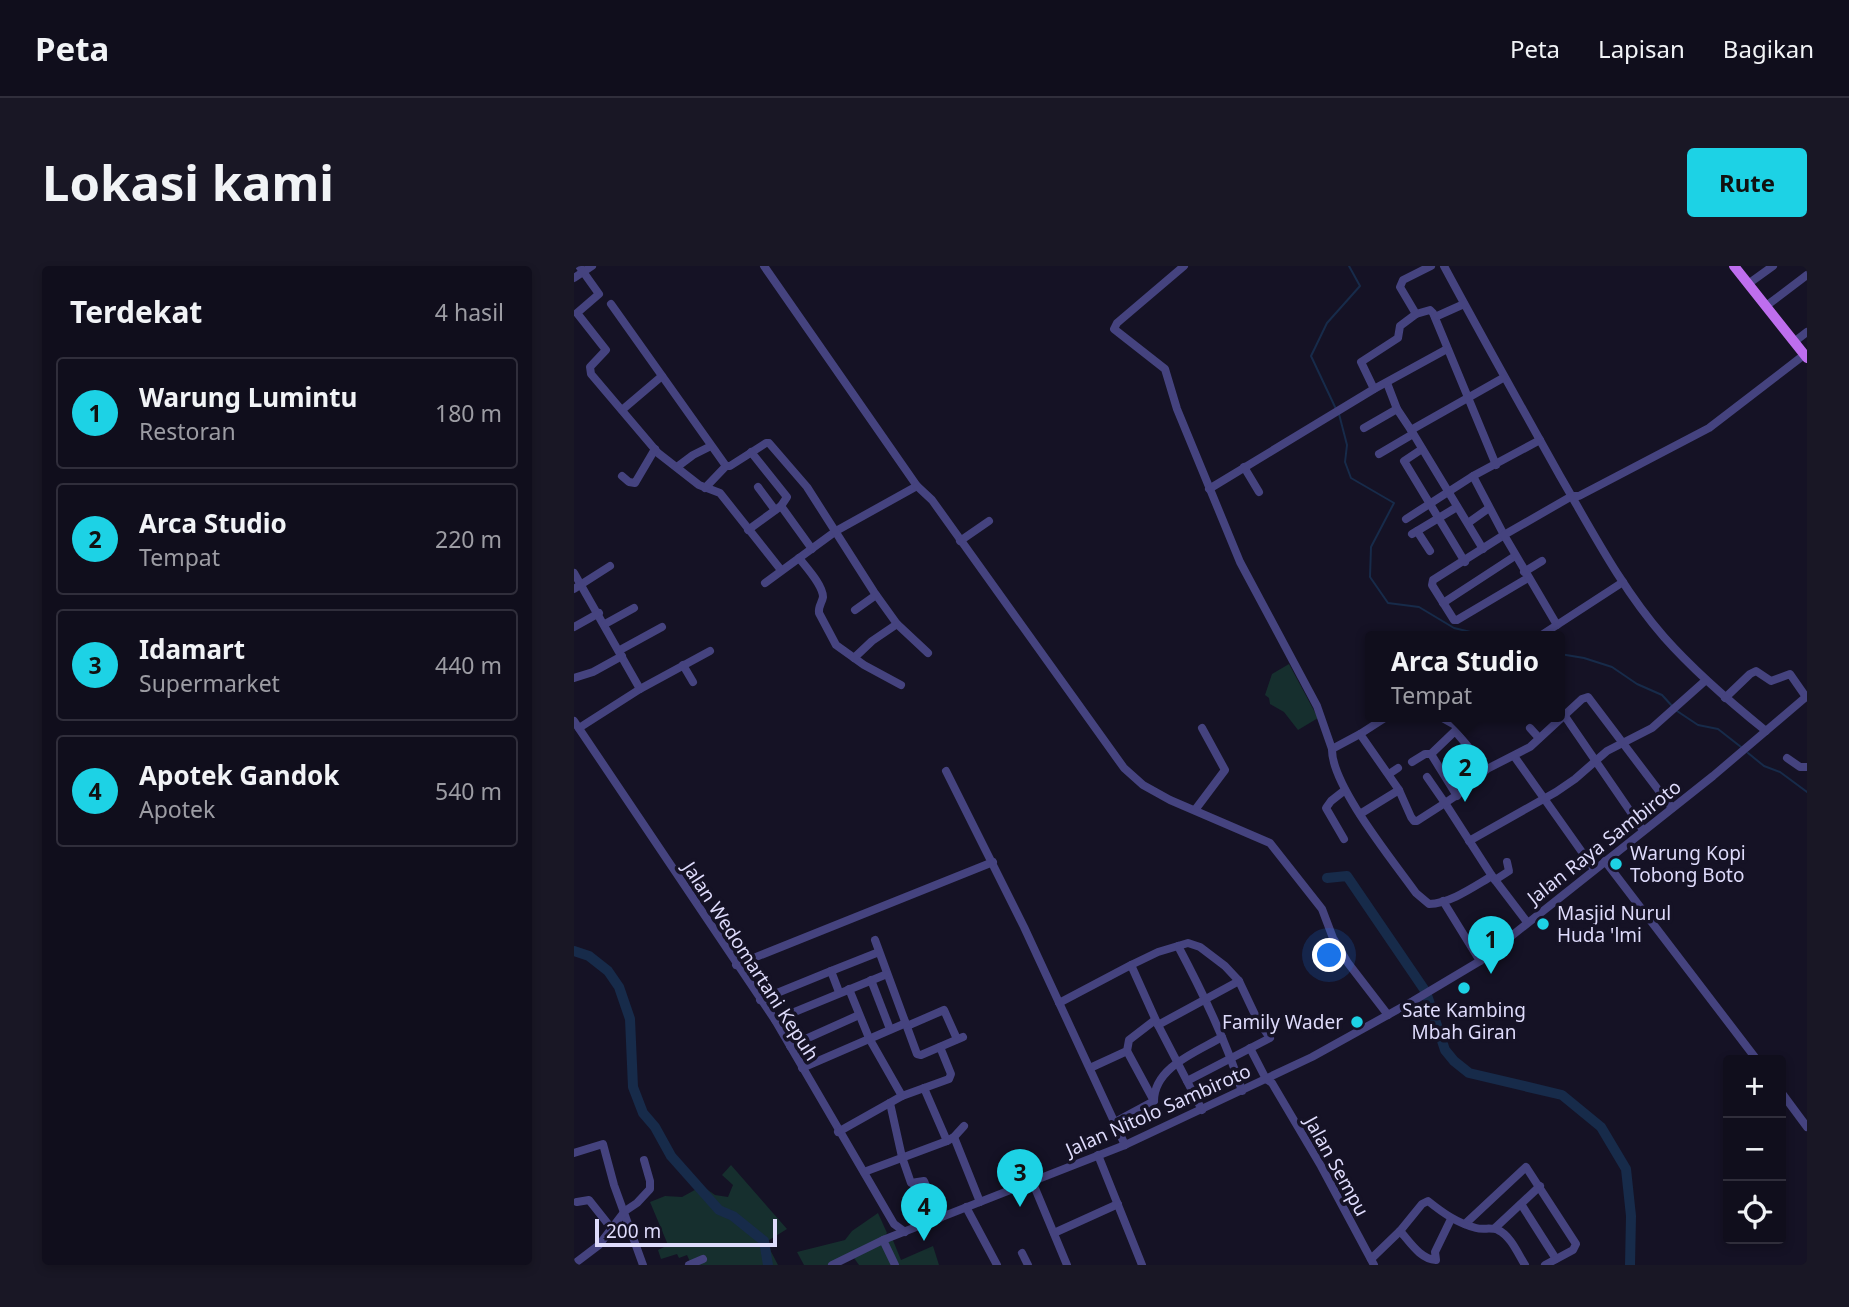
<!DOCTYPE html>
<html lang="id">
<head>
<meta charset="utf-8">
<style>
  :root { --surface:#100e1c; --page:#191725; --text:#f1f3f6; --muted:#9c9ca3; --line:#302e3b; --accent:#1dd2e5 }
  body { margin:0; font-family:"Noto Sans",sans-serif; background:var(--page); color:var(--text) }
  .controls { position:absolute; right:21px; bottom:21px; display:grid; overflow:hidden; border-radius:7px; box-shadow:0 4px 10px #0003 }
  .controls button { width:63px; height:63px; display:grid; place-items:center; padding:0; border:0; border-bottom:2px solid var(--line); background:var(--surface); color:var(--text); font:35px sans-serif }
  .scale { position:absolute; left:21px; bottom:18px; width:182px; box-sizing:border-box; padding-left:7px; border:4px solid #dedbfb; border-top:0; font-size:19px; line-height:24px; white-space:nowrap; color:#dedbfb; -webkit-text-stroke:5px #151225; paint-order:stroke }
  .you { position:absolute; left:756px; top:690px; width:24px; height:24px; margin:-18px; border:5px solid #fff; border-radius:50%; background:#1a73e8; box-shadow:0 0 0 10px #1a73e833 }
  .badge { display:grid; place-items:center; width:46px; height:46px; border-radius:50%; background:var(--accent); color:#111; font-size:23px; font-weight:700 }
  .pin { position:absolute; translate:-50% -58px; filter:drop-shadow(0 2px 4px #0008) }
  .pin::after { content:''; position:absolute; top:37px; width:24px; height:21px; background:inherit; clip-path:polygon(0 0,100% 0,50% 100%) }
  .popup { position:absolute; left:791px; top:365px; width:200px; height:91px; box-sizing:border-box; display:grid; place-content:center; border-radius:7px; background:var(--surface); filter:drop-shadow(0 2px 5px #0005); font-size:23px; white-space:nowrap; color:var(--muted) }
  .popup b { font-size:26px; color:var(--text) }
  .popup::after { content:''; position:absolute; left:50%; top:100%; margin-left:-14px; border:14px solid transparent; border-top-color:var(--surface) }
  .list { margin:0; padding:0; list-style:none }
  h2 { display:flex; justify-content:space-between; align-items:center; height:91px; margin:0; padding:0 28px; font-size:30px }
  h2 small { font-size:23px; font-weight:400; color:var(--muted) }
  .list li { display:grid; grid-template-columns:46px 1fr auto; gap:21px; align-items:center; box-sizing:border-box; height:112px; margin:0 14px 14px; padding:0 14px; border:2px solid var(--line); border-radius:7px }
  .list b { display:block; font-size:26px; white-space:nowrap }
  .list p { margin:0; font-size:23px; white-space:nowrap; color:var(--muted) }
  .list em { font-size:23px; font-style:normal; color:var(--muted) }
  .icon { flex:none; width:38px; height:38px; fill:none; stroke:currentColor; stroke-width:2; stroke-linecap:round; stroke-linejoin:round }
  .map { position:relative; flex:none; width:1233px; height:999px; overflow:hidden; border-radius:7px }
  header { display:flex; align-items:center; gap:42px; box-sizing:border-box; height:98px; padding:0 35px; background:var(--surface); border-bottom:2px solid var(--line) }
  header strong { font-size:33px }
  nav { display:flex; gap:38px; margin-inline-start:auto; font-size:24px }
  .intro { display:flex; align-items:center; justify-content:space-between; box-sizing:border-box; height:168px; padding:0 42px }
  h1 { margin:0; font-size:49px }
  .button { padding:18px 32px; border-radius:7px; background:var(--accent); color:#111; font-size:24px; font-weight:700 }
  main { display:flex; gap:42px; padding:0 42px }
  aside { flex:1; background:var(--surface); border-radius:7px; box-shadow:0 4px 10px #0003 }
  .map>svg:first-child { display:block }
  .green { fill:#162f2e }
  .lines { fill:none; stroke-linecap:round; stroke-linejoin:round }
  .stream { stroke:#172b4a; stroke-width:2 }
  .river { stroke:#172b4a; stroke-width:10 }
  .minor { stroke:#45437f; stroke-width:8 }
  .major { stroke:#be6eee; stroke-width:10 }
  .poi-dot { fill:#1dd2e5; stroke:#151225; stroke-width:2.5 }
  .labels { text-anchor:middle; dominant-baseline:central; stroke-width:7; stroke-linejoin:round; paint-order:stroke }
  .street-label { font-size:19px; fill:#dedbfb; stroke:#151225 }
  .poi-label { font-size:19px; fill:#dedbfb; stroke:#151225; text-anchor:start }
</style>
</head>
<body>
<header>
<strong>Peta</strong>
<nav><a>Peta</a><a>Lapisan</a><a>Bagikan</a></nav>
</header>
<div class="intro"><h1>Lokasi kami</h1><a class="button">Rute</a></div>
<main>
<aside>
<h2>Terdekat<small>4 hasil</small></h2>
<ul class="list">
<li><span class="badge">1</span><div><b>Warung Lumintu</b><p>Restoran</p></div><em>180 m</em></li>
<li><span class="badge">2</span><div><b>Arca Studio</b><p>Tempat</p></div><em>220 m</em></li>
<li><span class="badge">3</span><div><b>Idamart</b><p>Supermarket</p></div><em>440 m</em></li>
<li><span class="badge">4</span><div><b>Apotek Gandok</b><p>Apotek</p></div><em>540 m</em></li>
</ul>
</aside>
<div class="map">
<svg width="1233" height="999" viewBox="0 0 1233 999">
  <rect width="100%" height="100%" fill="#151225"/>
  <!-- green -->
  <g class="green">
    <path d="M715 398 744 452 724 464 710 446 696 438 695 432 691 429 698 408Z"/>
    <path d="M157 899 213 963 192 976 204 999H115L117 998 113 989 105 992 103 988 87 993 84 984 94 979 76 936 91 930 108 931 128 920 141 929 154 931 159 919 148 909Z"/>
    <path d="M304 947 313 967 308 973 256 999H230L223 986 271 974 278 965Z"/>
    <path d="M318 972 327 994 359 980 365 999H285L280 992Z"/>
  </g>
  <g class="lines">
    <!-- stream -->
    <g class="stream">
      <path d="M762 143 737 90 753 57 786 20 775 0"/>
      <path d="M765 148 773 179 771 196 777 212 820 237 797 281 796 311 814 337 845 341 880 362 913 370"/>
      <path d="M986 388 1010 392 1038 401 1063 418 1088 429 1099 441"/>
      <path d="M1103 445 1124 459 1144 463 1167 481"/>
      <path d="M1174 487 1190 500 1206 506 1233 526"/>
    </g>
    <!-- river -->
    <g class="river">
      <path d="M753 612 773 610 852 726 871 784 880 795 895 807 988 829 1027 861 1052 903 1057 950 1056 999"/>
      <path d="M0 685 15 690 34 705 45 721 56 753 59 821 69 847 81 861 97 890 145 944 159 950 190 975 194 999"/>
    </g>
    <!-- minor -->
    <g class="minor">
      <path d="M5 0 25 28 3 47 32 84 16 101 17 108 84 187 125 219 146 227 207 304"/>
      <path d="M190 0 343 220 262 265 191 317"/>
      <path d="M610 0 543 57 540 63 591 103 603 143 666 296 743 440 758 483"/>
      <path d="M857 0 829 14 826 21 842 48 856 44 859 47 922 199"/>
      <path d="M870 0C908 71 947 140 986 210 1018 265 1048 323 1090 371 1121 406 1156 436 1192 465"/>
      <path d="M0 12 18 0"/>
      <path d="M1174 18 1199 0"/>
      <path d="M37 38 152 200H156L192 177H195L233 221 300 326 323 358 354 387"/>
      <path d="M1192 40 1233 9"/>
      <path d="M861 51 890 38"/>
      <path d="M1220 76 1233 66"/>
      <path d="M813 117 823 143 837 164"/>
      <path d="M800 123 787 96 824 72 826 60 842 48"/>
      <path d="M48 144 88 110"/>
      <path d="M790 162 823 143"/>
      <path d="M848 183 830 195 891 296"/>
      <path d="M805 188 839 168"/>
      <path d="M103 201 119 189 137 180"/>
      <path d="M670 201 685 226"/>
      <path d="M48 210 55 216 61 217 81 183"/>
      <path d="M899 210 930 269 859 314 858 319 880 354H883L954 312"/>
      <path d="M343 220 358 234 550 502 569 519 596 534 696 577 748 643 759 672 774 697 814 749"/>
      <path d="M184 221 201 244"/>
      <path d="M131 222 152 200"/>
      <path d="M635 223 800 123 873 83"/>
      <path d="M207 240 238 283"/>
      <path d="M832 253 899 210 966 174"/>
      <path d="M894 257 915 242"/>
      <path d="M174 264 207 240 213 231 177 186"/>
      <path d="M843 265 856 285"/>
      <path d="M838 268 883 241"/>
      <path d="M386 275 415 255"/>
      <path d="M909 283 837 164 929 112"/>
      <path d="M225 292C232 301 249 319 249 331 248 337 244 340 245 347L262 379 290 399 327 419"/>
      <path d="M950 306 968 295"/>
      <path d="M0 307 66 423"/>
      <path d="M0 323 36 300"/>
      <path d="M869 337 941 290"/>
      <path d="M281 344 302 329"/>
      <path d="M31 358 60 342"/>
      <path d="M983 359 930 269 998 230H1005L1135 162 1230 89"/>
      <path d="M0 361 25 347"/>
      <path d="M966 370 1049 316"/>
      <path d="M46 384 88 361"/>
      <path d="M280 392 298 375 323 358"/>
      <path d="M109 399 119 416"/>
      <path d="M0 412 19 406 48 390"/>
      <path d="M1151 432 1176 408 1182 405 1197 415 1216 408 1232 431"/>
      <path d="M986 443 1069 564"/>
      <path d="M814 450 786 468 825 524 837 551 840 555H843L871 537 918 610 953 656"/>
      <path d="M865 450 881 459 899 450"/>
      <path d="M0 455 201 754 320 958 331 966"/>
      <path d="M5 462 66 423 136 385"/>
      <path d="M956 462 965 472"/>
      <path d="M786 468 758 483C757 519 820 596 842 627L855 638C877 637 899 621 918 610"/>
      <path d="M940 490 1020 603"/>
      <path d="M1213 492 1226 501H1233"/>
      <path d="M838 496 851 488H857"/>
      <path d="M372 505 450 661 551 879"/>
      <path d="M815 508 824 502"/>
      <path d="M853 511 871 537 889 525 913 503 956 481 1008 433 1014 431 1098 542"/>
      <path d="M883 530 857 488 881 465 913 503"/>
      <path d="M621 544 651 504 628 462"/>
      <path d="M786 548 825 524"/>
      <path d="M770 573 752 542 757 535 771 524"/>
      <path d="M895 575 982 526 1001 513 1033 485 1078 462 1132 414"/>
      <path d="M1031 595 1183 794"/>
      <path d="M921 614 935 605 933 596"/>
      <path d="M869 635 906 695"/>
      <path d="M301 674 343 788 347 789 389 771"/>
      <path d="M604 680C629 727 652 774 668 825"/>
      <path d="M162 699 419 596"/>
      <path d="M557 699 584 686 614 677 626 681 651 700 665 715 683 753 696 772 613 815"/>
      <path d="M297 714 316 763"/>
      <path d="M275 723 295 772 328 830"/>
      <path d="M265 726 257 705 305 686"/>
      <path d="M186 734 257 705"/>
      <path d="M485 737 557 699 584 759 628 844"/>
      <path d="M201 754 313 708"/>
      <path d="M584 759 665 715"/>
      <path d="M333 760 370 744 383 773"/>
      <path d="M216 780 285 749"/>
      <path d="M676 782 692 813"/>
      <path d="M553 785 580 835"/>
      <path d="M228 802 332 757"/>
      <path d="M516 802 553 785 555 774 581 754"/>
      <path d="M692 813 698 817 747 900 800 999"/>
      <path d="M350 822 373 875"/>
      <path d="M1207 826 1233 861"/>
      <path d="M316 837 328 891 337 917 350 915 366 952"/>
      <path d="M541 856 580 835C580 801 623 786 648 771"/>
      <path d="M264 866 328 830 375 813 377 808 366 781"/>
      <path d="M380 871 406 936"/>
      <path d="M0 887 29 878 40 919 69 999"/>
      <path d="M524 889 568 999"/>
      <path d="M290 906 373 875 380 871 390 860"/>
      <path d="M458 915 493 999"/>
      <path d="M3 936 15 934 38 963"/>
      <path d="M947 938 982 993"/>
      <path d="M392 941 423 999"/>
      <path d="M891 958 952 901 1002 978 999 984 971 999"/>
      <path d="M921 962 966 920"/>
      <path d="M826 965C836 976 846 993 862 994L861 986 877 953"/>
      <path d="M480 967 544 938"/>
      <path d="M309 974 321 999"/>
      <path d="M448 987 454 999"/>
      <path d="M797 993 826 965 848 938 854 935C869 947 883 957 902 962 909 964 918 961 924 964 937 970 944 988 951 999"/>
      <path d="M0 998 25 979 51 945 63 937 76 923V915L70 894"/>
      <path d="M115 999 129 993"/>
      <path d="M258 999 309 974 551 879 738 791 839 735 906 695 1139 510 1233 430"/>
    </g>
    <!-- major -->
    <path class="major" d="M1160 0 1233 92"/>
  </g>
  <!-- markers -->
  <g class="poi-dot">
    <circle cx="1042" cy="598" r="7"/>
    <circle cx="969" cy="658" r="7"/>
    <circle cx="890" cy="722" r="7"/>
    <circle cx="783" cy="756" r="7"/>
  </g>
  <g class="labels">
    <!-- street labels -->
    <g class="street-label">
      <text transform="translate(1030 576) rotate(-38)">Jalan Raya Sambiroto</text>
      <text transform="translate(177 695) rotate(57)">Jalan Wedomartani Kepuh</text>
      <text transform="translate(584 844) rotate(-24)">Jalan Nitolo Sambiroto</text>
      <text transform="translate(763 900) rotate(61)">Jalan Sempu</text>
    </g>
    <!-- poi labels -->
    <g class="poi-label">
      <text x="1056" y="587">Warung Kopi<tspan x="1056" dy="22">Tobong Boto</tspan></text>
      <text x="983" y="647">Masjid Nurul<tspan x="983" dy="22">Huda 'lmi</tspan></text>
      <text x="890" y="744" text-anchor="middle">Sate Kambing<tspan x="890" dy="22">Mbah Giran</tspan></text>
      <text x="769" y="756" text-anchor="end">Family Wader</text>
    </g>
  </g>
</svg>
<div class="controls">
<button>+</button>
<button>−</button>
<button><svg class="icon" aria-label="locate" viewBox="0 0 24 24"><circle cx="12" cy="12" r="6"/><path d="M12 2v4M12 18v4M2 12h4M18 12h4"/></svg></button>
</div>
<div class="scale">200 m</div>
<div class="you"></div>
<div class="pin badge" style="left:917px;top:708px">1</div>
<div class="pin badge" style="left:891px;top:536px">2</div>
<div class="popup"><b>Arca Studio</b>Tempat</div>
<div class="pin badge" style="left:446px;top:941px">3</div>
<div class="pin badge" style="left:350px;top:975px">4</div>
</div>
</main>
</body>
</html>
